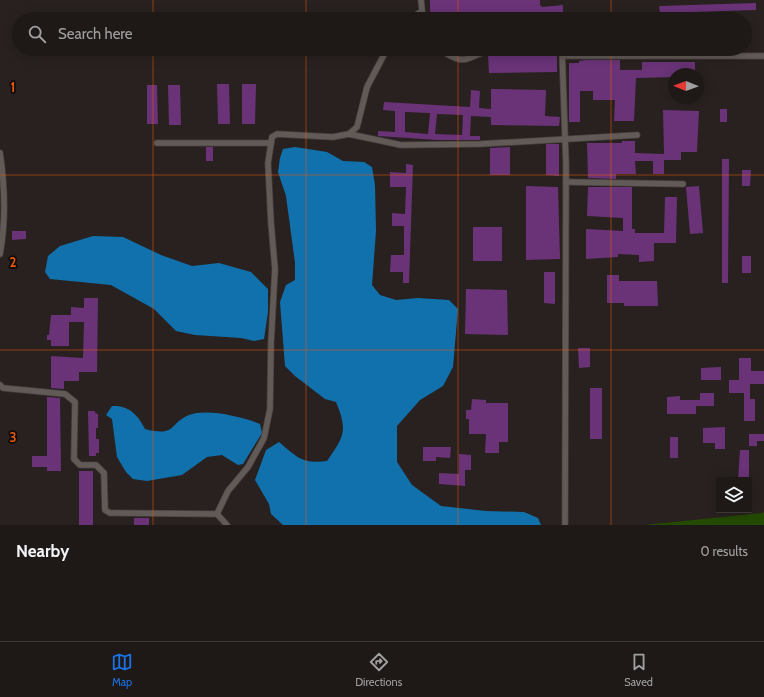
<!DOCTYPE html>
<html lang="en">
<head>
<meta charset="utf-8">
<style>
  :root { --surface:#1e1917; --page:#2b2624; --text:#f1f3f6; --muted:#a1a0a1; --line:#3c3836; --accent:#1a73e8 }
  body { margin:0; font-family:Cabin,sans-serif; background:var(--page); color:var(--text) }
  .controls { position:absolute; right:12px; bottom:12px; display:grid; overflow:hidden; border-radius:0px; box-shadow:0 2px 10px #0003 }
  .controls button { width:36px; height:36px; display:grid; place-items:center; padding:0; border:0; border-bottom:1px solid var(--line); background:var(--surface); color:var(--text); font:20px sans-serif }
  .compass { position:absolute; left:668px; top:68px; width:36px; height:36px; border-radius:50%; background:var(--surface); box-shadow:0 2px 10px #0003; rotate:271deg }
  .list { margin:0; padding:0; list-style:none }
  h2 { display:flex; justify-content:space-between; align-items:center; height:52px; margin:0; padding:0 16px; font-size:17px }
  h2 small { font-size:13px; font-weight:400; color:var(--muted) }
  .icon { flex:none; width:22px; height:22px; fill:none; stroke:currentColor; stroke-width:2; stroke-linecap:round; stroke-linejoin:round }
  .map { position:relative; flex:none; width:764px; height:525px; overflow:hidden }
  .search { position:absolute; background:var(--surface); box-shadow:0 2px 10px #0003; left:12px; right:12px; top:12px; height:44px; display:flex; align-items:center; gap:10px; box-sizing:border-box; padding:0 14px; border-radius:22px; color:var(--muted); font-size:15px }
  .sheet { height:116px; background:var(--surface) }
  nav { display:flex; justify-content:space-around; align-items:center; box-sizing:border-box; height:56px; border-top:1px solid var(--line); background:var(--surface); font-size:11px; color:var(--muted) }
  nav a { display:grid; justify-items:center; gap:2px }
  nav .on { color:var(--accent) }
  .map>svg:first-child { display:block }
  .green { fill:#244a00 }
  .water { fill:#1171ac }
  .building { fill:#6a3378; fill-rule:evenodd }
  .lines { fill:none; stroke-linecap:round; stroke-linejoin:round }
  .street-casing { stroke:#453f3d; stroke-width:7 }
  .street { stroke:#625a57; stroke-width:5.5 }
  .grid { fill:none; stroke:#e8590c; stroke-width:1; stroke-opacity:0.55 }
  .grid-label { font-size:13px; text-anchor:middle; font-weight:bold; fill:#e8590c; stroke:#0f0c0b; stroke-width:3.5; stroke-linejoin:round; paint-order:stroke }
</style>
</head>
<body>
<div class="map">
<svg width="764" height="525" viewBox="0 0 764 525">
  <rect width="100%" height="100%" fill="#28211f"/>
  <!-- green -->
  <path class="green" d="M764 512V525H644L762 513Z"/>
  <!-- water -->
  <g class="water">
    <path d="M295 147 327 152 343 161 364 162 372 167 375 185 376 231 372 285 380 295 396 300 418 298 449 300 458 309 453 367 443 386 420 400 397 426V462L412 485 441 506 486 511 524 512 538 518 541 525H283L271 514 269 504 255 480 266 450 279 442C298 458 302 464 327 461 344 437 348 431 336 402L325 399 295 376 285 366 280 302 286 285 295 280V263L286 196 278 172 280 158 283 149Z"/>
    <path d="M93 236 123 237 161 255 192 266 219 263 251 272 268 289V312L264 339 254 341 241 338 195 335 176 331 154 309 111 285 50 279 45 272 48 256 60 246Z"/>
    <path d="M112 406C129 405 138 415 145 429 177 437 168 424 189 415 206 408 244 417 260 424L262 433 243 464 238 465 222 455 207 457 182 475 147 481 133 479 126 472 117 457 112 419 106 415Z"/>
  </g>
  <!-- building -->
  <g class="building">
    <path d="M430 0H540V5L542 7 563 5V12L583 13 582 19H548V17L430 15Z"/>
    <path d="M756 3V10L660 13 659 6Z"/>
    <path d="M557 55V72L489 73 488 56Z"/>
    <path d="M586 60H620V70H642V62H695V74H674V77L636 78 634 121H614L615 100H593V91H580V122H569V63H579V61Z"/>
    <path d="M217 84H229L230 124H218Z"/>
    <path d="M242 84H256L255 124H242Z"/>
    <path d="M147 85H157L158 124H147Z"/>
    <path d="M168 85H180L181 125H169Z"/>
    <path d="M491 89 546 90 545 116 560 117 559 126 491 125V117L471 116 470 136H480V140H438L378 136V131L395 132V111L383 110 384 102 470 107 471 90 480 91 479 108 491 109ZM405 112 430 113 428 134 405 132ZM437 114 463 115 462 135 435 134Z"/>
    <rect x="720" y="109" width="7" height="13"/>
    <path d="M663 110 699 111 697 152H681V160H664V174H653V161H635L636 174H616V179L588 178 587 143H622V141H635V153L664 154Z"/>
    <path d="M546 144H559V176L546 175Z"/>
    <rect x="206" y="147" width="7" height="14"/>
    <path d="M510 147V175H490V148Z"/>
    <path d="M722 159H729L728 283H722Z"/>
    <path d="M406 164 413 165 409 283H403V272H390L391 255H404V226H392V213L405 214 406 187H390V172L406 173Z"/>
    <path d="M742 170H751L750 186H742Z"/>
    <path d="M526 186 558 187 560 259 526 260Z"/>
    <path d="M699 186 703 233 690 234 686 187Z"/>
    <path d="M588 187H632V229H635V233H664L665 197H677L676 243H654V261L639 262V255L618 254V257L586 259V229L623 231V218L587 216Z"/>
    <rect x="473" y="227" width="29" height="34"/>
    <path d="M12 231H26V239L12 240Z"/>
    <rect x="742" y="256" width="9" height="17"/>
    <path d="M544 272H555V304L544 303Z"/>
    <path d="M607 275H619V281H657L658 306H624V303H607Z"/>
    <path d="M466 289 507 290 508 335 465 334Z"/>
    <path d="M84 298H98L97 372H79V381H64V389L51 388V356L83 358 84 322H69V346H51V340H47V335H49L51 315H71V307L84 308Z"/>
    <path d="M578 348H590V367L579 368Z"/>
    <path d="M739 358H751V371H764V384H750V399H755V421H744V393H729V380H739Z"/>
    <path d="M721 367V380H701V368Z"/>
    <rect x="590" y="388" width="12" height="51"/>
    <path d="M700 393H714V406H696V414H667V397L680 396V400H700Z"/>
    <path d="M47 397 60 398 61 471H47V467H32V456H47Z"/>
    <path d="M472 399 486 400V403H508V442H499V453H485L486 434H469V419H466V410H471Z"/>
    <path d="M88 411H95V413L98 414V428H96V439H99V453H96V456H89Z"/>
    <path d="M725 427V449H715V443H703V428Z"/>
    <path d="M749 434H764V441H757V446H749Z"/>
    <rect x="670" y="437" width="8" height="21"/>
    <path d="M423 447H451L450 458 436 457V461H423Z"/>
    <path d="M740 450H749V480H738Z"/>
    <path d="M459 454 471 455V470H465V486L439 484V473L459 474Z"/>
    <rect x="79" y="471" width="14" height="54"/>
    <rect x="134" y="518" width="15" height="7"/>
  </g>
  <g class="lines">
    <!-- street casing -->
    <g class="street-casing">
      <g id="street">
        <path d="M421 0 423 19"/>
        <path d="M408 19 421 12"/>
        <path d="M439 49C469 69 465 56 493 49H560L562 51 566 164 565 525"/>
        <path d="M563 56H764"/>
        <path d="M349 134 401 145 480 144 637 135"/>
        <path d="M157 143H271"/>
        <path d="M0 153C5 187 6 221 0 254"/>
        <path d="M566 182 683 184"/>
        <path d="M0 385 3 388 65 394 75 402 74 459 80 465H96L104 473 105 510 110 513H117L217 514 227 525"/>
        <path d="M217 514 228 491 248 467 264 438 270 409 271 343 275 269 271 223 268 163 272 137 277 134 333 137 349 134 357 127 367 87 387 49"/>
      </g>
    </g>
    <!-- street -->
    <use href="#street" class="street"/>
  </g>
  <!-- grid -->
  <path class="grid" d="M153 0V19M306 0V19M458 0V19M611 0V19M153 49V525M306 49V525M458 49V525M611 49V525M0 175H764M0 350H764"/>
  <g class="grid-label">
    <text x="13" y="92">1</text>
    <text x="13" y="267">2</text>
    <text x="13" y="442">3</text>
  </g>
</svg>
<div class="controls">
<button><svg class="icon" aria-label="layers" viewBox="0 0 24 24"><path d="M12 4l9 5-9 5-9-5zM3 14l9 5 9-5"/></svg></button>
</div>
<svg class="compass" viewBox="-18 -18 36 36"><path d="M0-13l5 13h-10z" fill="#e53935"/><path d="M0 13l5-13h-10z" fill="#a1a0a1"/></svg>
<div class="search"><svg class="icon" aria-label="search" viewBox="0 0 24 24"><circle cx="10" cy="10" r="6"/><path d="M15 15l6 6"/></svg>Search here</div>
</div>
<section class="sheet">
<h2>Nearby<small>0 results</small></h2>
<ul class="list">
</ul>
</section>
<nav>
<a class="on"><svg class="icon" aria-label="map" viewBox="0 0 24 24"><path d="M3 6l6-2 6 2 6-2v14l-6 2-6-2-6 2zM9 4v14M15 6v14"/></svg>Map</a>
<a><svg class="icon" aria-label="directions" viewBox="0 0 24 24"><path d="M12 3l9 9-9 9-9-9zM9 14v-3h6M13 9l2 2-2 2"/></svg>Directions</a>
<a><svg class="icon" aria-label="saved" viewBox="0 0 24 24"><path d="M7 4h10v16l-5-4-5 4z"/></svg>Saved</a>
</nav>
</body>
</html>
